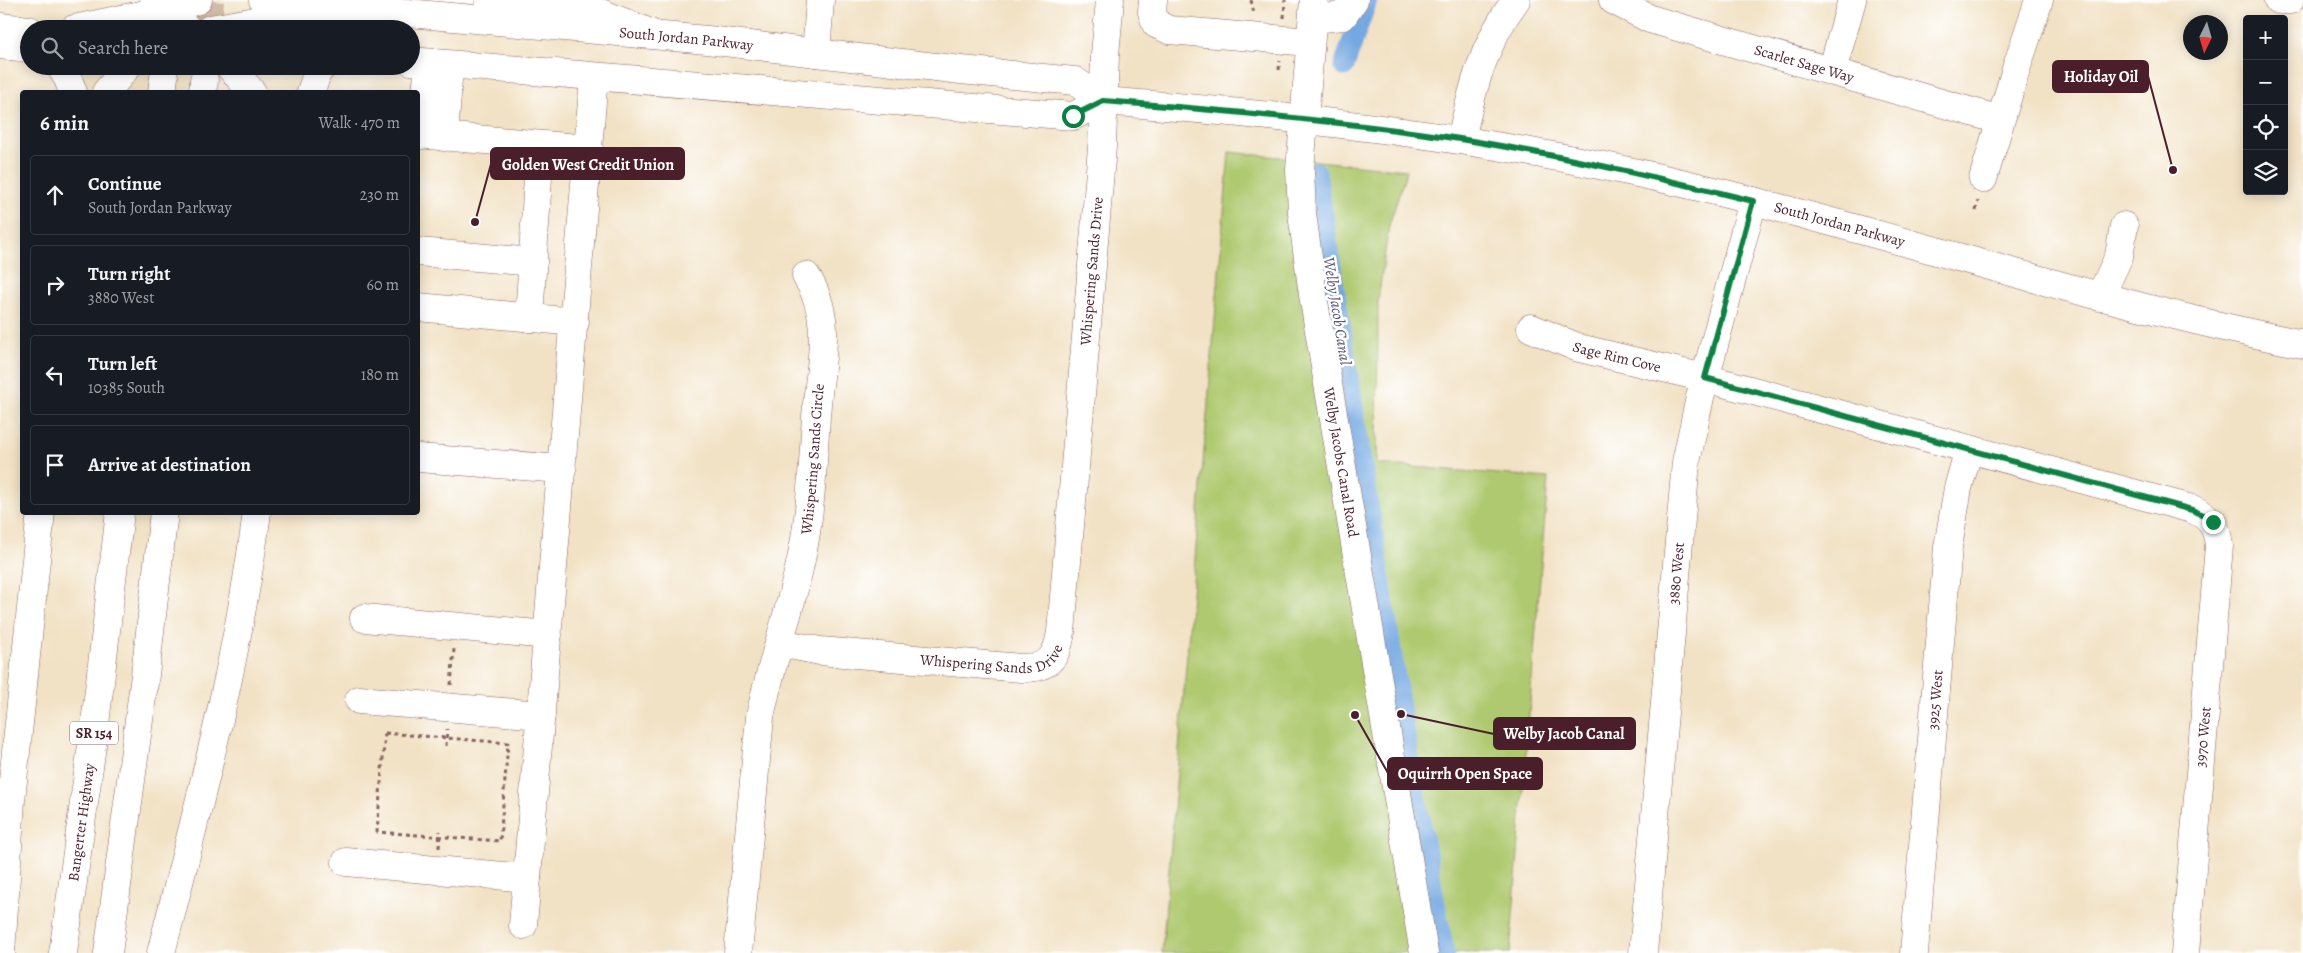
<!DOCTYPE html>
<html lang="en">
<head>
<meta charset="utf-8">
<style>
  :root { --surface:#171b24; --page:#20242c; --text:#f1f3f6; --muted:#9ea1a6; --line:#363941 }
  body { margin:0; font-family:Alegreya,serif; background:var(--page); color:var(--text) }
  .controls { position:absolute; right:15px; top:15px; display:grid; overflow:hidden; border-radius:5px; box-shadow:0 2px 12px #0003 }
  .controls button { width:45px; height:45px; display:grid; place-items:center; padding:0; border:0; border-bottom:1px solid var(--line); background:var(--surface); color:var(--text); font:25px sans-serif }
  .compass { position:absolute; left:2183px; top:15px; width:45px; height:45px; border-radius:50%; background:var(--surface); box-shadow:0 2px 12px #0003; rotate:185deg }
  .stop { position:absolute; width:15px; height:15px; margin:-11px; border:4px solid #0b8043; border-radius:50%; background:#fff }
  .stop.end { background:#0b8043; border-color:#fff; box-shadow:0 1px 5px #0008 }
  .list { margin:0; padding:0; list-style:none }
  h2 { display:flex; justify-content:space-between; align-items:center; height:65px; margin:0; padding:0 20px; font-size:21px }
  h2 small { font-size:16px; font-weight:400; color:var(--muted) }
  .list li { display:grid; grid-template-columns:32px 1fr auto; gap:15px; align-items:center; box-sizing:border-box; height:80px; margin:0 10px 10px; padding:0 10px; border:1px solid var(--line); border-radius:5px }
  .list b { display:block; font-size:19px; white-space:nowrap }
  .list p { margin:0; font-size:16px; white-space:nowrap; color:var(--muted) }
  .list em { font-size:16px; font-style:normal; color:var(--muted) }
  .icon { flex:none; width:28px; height:28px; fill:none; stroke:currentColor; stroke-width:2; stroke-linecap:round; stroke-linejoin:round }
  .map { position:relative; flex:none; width:2303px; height:953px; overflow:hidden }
  .search { position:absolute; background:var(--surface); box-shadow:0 2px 12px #0003; left:20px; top:20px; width:400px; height:55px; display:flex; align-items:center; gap:12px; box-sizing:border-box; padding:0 18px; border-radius:28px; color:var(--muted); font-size:19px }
  .panel { position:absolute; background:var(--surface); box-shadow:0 2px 12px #0003; left:20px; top:90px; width:400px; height:425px; border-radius:5px }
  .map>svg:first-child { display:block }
  .green { fill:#afc96f; stroke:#7c744d }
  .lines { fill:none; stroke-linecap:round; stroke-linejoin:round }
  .canal { stroke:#75a8e1; stroke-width:21 }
  .highway-tunnel { stroke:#d0bba6; stroke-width:28; stroke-dasharray:28 14; stroke-linecap:butt }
  .minor-casing { stroke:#856361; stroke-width:29 }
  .major-casing { stroke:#856361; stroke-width:29 }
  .highway-casing { stroke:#856361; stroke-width:29 }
  .path { stroke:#856361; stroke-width:3; stroke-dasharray:4 4; stroke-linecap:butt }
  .minor { stroke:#fff; stroke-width:28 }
  .major { stroke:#fff; stroke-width:28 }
  .highway { stroke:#fff; stroke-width:28 }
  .route { stroke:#0b8043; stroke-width:6 }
  .labels { text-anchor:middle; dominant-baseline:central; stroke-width:5; stroke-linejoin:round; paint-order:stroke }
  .shield { fill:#fff; stroke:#80626b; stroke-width:1 }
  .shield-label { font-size:14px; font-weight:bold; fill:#4a1f2b }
  .street-label { font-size:15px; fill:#4a1f2b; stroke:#fff }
  .water-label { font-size:16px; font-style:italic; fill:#5b5674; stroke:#fff }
  .leader { fill:none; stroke:#4a1f2b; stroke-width:2 }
  .callout-dot { fill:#4a1f2b; stroke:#fff; stroke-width:2 }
  .callout { fill:#4a1f2b; stroke:#4a1f2b; stroke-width:2 }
  .callout-label { font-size:16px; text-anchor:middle; font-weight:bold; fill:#fff }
</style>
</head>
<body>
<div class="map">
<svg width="2303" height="953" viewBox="0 0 2303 953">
  <rect width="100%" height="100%" fill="#fff"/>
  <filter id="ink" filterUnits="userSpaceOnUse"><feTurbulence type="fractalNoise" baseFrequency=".02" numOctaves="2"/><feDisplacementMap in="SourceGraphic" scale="10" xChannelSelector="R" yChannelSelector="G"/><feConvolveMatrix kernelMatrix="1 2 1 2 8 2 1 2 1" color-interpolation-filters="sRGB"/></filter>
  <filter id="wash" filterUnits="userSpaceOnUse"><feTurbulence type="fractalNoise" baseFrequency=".0096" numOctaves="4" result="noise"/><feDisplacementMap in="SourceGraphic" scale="20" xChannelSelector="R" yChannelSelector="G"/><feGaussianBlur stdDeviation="1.12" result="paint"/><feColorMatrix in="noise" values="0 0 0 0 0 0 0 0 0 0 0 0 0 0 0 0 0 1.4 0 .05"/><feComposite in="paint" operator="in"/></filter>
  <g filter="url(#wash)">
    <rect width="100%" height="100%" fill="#f2e2c5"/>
    <!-- green -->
    <path class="green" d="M1229 152 1407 170 1389 225 1378 300 1377 464 1548 478 1510 953H1162Z"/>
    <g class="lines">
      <!-- canal -->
      <g class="canal">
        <path d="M1344 66 1367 0"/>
        <path d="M1316 172 1401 714 1444 953"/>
      </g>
    </g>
  </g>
  <g filter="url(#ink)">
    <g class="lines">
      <!-- highway-tunnel -->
      <path class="highway-tunnel" d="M208 29 210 0"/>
      <!-- minor casing -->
      <g class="minor-casing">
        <g id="minor">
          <path d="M1153 0 1152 12 1156 24 1169 30 1310 42"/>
          <path id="s1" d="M1314 0 1300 170 1302 213 1313 295 1424 953"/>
          <path id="s2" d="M1613 0 1650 19 2000 120"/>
          <path d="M2278 0H2290"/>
          <path d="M1313 19 1343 16 1354 0"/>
          <path d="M816 53 820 0"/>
          <path d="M1832 71 1852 0"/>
          <path d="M418 134 589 149"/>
          <path d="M422 135 429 63"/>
          <path d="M444 137 449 65"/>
          <path d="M1461 140C1472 89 1484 42 1516 0"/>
          <path d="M1983 179 2016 69 2039 0"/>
          <path d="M418 252 533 262"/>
          <path d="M2100 297 2119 256 2124 226"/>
          <path d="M418 307 575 322"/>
          <path d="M529 318 540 146"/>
          <path id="s3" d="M1531 328 1579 348 1705 378 2192 509C2211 517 2217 526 2219 546L2185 953"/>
          <path d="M418 458 562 469"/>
          <path d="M364 618 548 635"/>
          <path id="s4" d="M780 643 820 651 1021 668C1048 669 1057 658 1061 632L1102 147 1105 55 1110 0"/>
          <path d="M359 700 541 715"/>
          <path d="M346 862 527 878"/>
          <path d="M523 925 594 77"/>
          <path id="s5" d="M738 953 760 717C771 662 791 610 802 555 812 506 813 454 817 404 821 358 833 317 806 276"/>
          <path id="s6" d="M1643 953 1686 462 1700 397 1753 201"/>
          <path id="s7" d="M1914 953 1948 547 1958 488 1969 449"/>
        </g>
      </g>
      <!-- major casing -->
      <g class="major-casing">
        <g id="major">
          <path id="s8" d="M263 0 707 40 961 70 1075 81 1103 101"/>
          <path d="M0 27 29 30"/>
          <path id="s9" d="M411 61 1073 116 1103 101C1298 116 1492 138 1682 183 1890 233 2093 302 2303 344"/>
        </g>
      </g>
      <!-- highway casing -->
      <g class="highway-casing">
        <g id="highway">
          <path d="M489 0 591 9 655 35"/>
          <path d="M154 2 188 29"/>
          <path d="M74 29 165 10 198 0"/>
          <path d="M210 29 335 7"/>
          <path d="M0 45 29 48"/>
          <path d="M60 66 68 79 73 92"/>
          <path d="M229 66 252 92"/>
          <path d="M106 92 128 66"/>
          <path d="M162 92 164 77"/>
          <path d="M203 92 204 80"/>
          <path d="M311 92 317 73 323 66"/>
          <path d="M1 953 11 800 41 512"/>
          <path id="s10" d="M63 953 95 724 120 512"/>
          <path d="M108 953 145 675 164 512"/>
          <path d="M161 953C198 807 238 662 257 512"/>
        </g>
      </g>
      <!-- path -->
      <g class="path">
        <path d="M1251 0 1254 14"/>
        <path d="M1284 18 1285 0"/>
        <path d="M1279 70 1280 61"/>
        <path d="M1976 211 1978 201"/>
        <path d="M451 685 454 649"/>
        <path d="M385 733 508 743 500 841 377 832Z"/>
        <path d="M446 746 447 729"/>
        <path d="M439 848 440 831"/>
      </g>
      <!-- minor -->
      <use href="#minor" class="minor"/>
      <!-- major -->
      <use href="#major" class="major"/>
      <!-- highway -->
      <use href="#highway" class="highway"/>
    </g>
  </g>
  <g class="lines" filter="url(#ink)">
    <!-- route -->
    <path class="route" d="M1073 116 1103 101C1222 110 1342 121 1460 139 1559 155 1656 177 1753 201L1705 378 2192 510 2208 517 2213 522"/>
  </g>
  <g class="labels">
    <!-- shield labels -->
    <rect class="shield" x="70" y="721.5" width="48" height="23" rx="4"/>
    <g class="shield-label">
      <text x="94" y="733">SR 154</text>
    </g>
    <!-- street labels -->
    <g class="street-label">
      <text stroke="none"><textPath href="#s8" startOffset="425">South Jordan Parkway</textPath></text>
      <text stroke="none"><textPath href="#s2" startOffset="202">Scarlet Sage Way</textPath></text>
      <text stroke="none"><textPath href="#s9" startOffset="1446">South Jordan Parkway</textPath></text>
      <text stroke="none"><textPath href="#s4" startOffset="666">Whispering Sands Drive</textPath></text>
      <text stroke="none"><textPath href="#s3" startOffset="91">Sage Rim Cove</textPath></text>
      <text stroke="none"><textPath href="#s5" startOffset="501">Whispering Sands Circle</textPath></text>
      <text stroke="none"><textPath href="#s1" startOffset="466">Welby Jacobs Canal Road</textPath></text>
      <text stroke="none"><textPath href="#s6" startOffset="381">3880 West</textPath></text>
      <text stroke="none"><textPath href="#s4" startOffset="216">Whispering Sands Drive</textPath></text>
      <text stroke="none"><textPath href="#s7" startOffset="254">3925 West</textPath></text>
      <text transform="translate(2203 737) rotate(-85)">3970 West</text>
      <text stroke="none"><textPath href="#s10" startOffset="132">Bangerter Highway</textPath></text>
    </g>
    <!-- water labels -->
    <g class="water-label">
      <text transform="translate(1337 311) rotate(81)">Welby Jacob Canal</text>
    </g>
  </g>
  <!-- callouts -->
  <path class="leader" d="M2173 170L2148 76M475 222L491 164M1401 714L1494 734M1355 715L1388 773"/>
  <g class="callout-dot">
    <circle cx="2173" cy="170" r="5"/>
    <circle cx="475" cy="222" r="5"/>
    <circle cx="1401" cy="714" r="5"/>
    <circle cx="1355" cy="715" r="5"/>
  </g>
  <g class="callout">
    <rect x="2053" y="61" width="95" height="31" rx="5"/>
    <rect x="491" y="148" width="193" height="31" rx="5"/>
    <rect x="1494" y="718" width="141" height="31" rx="5"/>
    <rect x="1388" y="758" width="154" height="31" rx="5"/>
  </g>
  <g class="callout-label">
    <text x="2101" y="82">Holiday Oil</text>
    <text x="588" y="170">Golden West Credit Union</text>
    <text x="1564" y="739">Welby Jacob Canal</text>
    <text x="1465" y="779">Oquirrh Open Space</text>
  </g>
</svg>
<div class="controls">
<button>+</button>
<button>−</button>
<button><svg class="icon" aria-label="locate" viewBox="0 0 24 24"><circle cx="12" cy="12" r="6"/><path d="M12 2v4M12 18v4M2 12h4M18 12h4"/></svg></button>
<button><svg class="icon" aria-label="layers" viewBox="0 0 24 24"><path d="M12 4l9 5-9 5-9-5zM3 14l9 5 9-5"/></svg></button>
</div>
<svg class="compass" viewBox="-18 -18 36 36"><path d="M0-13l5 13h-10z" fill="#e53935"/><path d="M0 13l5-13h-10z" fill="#9ea1a6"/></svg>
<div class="stop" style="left:1073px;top:116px"></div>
<div class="stop end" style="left:2213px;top:522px"></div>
<div class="search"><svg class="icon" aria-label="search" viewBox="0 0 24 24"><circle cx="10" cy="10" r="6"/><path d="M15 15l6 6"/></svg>Search here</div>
<section class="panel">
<h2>6 min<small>Walk · 470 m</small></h2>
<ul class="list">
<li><svg class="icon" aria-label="ahead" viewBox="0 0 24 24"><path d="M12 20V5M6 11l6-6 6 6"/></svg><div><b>Continue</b><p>South Jordan Parkway</p></div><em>230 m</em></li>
<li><svg class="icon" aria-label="right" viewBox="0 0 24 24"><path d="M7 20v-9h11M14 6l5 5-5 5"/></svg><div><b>Turn right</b><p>3880 West</p></div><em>60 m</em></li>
<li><svg class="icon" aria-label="left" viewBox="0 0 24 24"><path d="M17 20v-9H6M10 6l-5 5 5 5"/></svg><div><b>Turn left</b><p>10385 South</p></div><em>180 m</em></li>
<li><svg class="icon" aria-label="arrive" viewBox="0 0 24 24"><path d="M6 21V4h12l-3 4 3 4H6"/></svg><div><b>Arrive at destination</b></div></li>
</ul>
</section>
</div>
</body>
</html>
